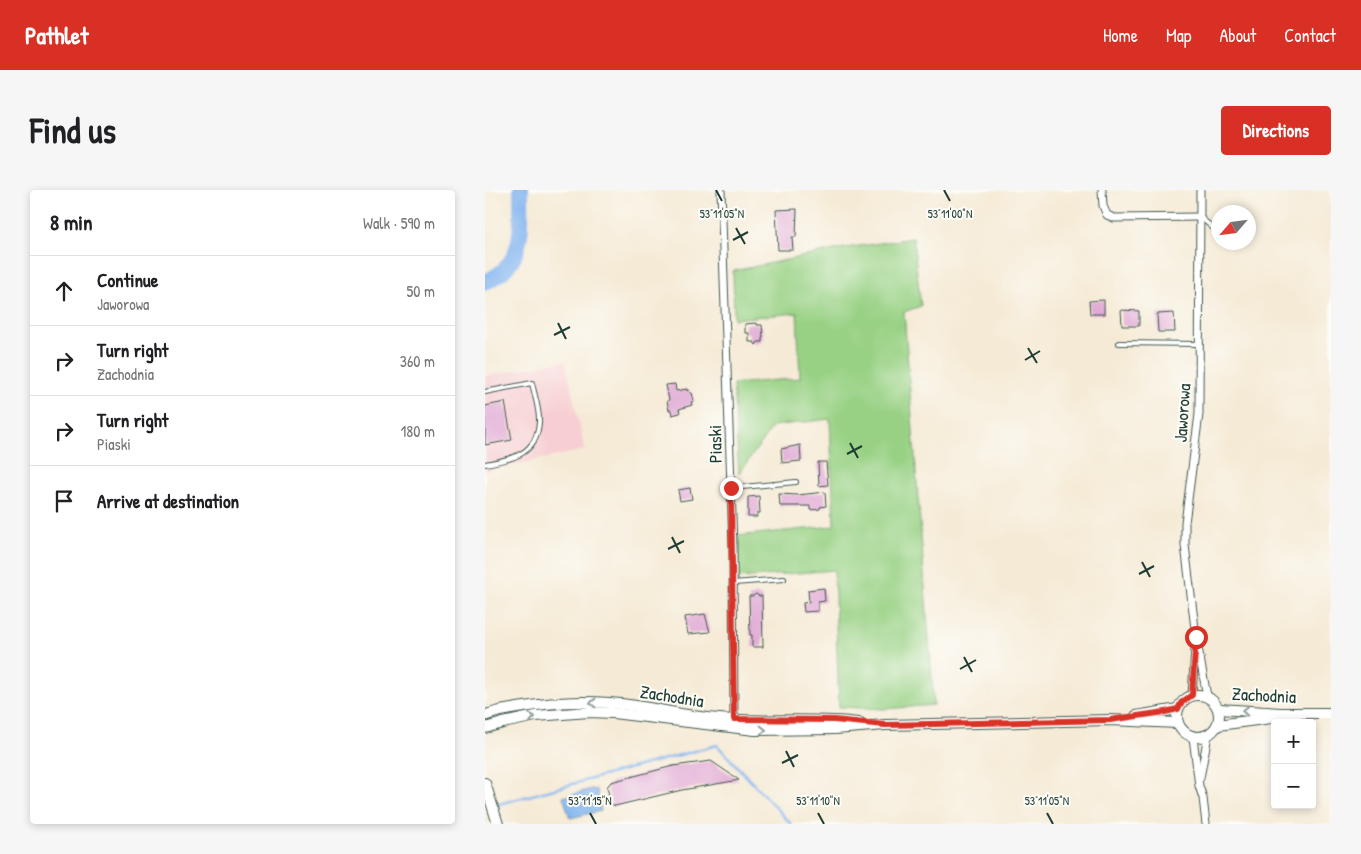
<!DOCTYPE html>
<html lang="en">
<head>
<meta charset="utf-8">
<style>
  :root { --surface:#fff; --page:#f6f6f6; --text:#202124; --muted:#757577; --line:#e0e0e0; --accent:#d93025 }
  body { margin:0; font-family:"Patrick Hand",sans-serif; background:var(--page); color:var(--text) }
  .controls { position:absolute; right:15px; bottom:15px; display:grid; overflow:hidden; border-radius:5px; box-shadow:0 2px 8px #0003 }
  .controls button { width:45px; height:45px; display:grid; place-items:center; padding:0; border:0; border-bottom:1px solid var(--line); background:var(--surface); color:var(--text); font:25px sans-serif }
  .compass { position:absolute; left:726px; top:15px; width:45px; height:45px; border-radius:50%; background:var(--surface); box-shadow:0 2px 8px #0003; rotate:242deg }
  .stop { position:absolute; width:15px; height:15px; margin:-11px; border:4px solid #d93025; border-radius:50%; background:#fff }
  .stop.end { background:#d93025; border-color:#fff; box-shadow:0 1px 5px #0008 }
  .list { margin:0; padding:0; list-style:none }
  h2 { display:flex; justify-content:space-between; align-items:center; height:65px; margin:0; padding:0 20px; font-size:21px }
  h2 small { font-size:16px; font-weight:400; color:var(--muted) }
  .list li { display:grid; grid-template-columns:32px 1fr auto; gap:15px; align-items:center; box-sizing:border-box; height:70px; padding:0 20px; border-top:1px solid var(--line) }
  .list b { display:block; font-size:19px; white-space:nowrap }
  .list p { margin:0; font-size:16px; white-space:nowrap; color:var(--muted) }
  .list em { font-size:16px; font-style:normal; color:var(--muted) }
  .icon { flex:none; width:28px; height:28px; fill:none; stroke:currentColor; stroke-width:2; stroke-linecap:round; stroke-linejoin:round }
  .map { position:relative; flex:none; width:846px; height:634px; overflow:hidden; border-radius:5px }
  header { display:flex; align-items:center; gap:30px; box-sizing:border-box; height:70px; padding:0 25px; background:var(--accent); color:#fff }
  header strong { font-size:24px }
  nav { display:flex; gap:28px; margin-inline-start:auto; font-size:18px }
  .intro { display:flex; align-items:center; justify-content:space-between; box-sizing:border-box; height:120px; padding:0 30px }
  h1 { margin:0; font-size:35px }
  .button { padding:12px 22px; border-radius:5px; background:var(--accent); color:#fff; font-size:18px; font-weight:700 }
  main { display:flex; gap:30px; padding:0 30px }
  aside { flex:1; background:var(--surface); border-radius:5px; box-shadow:0 2px 8px #0003 }
  .map>svg:first-child { display:block }
  .built { fill:#f7cfd3 }
  .green { fill:#98d184; stroke:#5c875c }
  .water { fill:#83b5f0; stroke:#517992 }
  .lines { fill:none; stroke-linecap:round; stroke-linejoin:round }
  .stream { stroke:#83b5f0; stroke-width:2.5 }
  .river { stroke:#83b5f0; stroke-width:16 }
  .building { fill:#e1aad5 }
  .lane-casing { stroke:#3f574c; stroke-width:6 }
  .street-casing { stroke:#3f574c; stroke-width:9 }
  .secondary-casing { stroke:#3f574c; stroke-width:12 }
  .lane { stroke:#fff; stroke-width:4 }
  .street { stroke:#fff; stroke-width:7 }
  .secondary { stroke:#fff; stroke-width:10 }
  .oneway { stroke:#8f9e9a }
  .route { stroke:#d93025; stroke-width:6 }
  .ticks { fill:none; stroke:#1f3d34; stroke-width:2 }
  .labels { text-anchor:middle; dominant-baseline:central; stroke-width:4; stroke-linejoin:round; paint-order:stroke }
  .street-label { font-size:18px; fill:#1f3d34; stroke:#fdfcf7 }
  .ticks-label { font-size:12px; text-anchor:middle; fill:#1f3d34; stroke:#fdfcf7; stroke-width:4; stroke-linejoin:round; paint-order:stroke }
</style>
</head>
<body>
<header>
<strong>Pathlet</strong>
<nav><a>Home</a><a>Map</a><a>About</a><a>Contact</a></nav>
</header>
<div class="intro"><h1>Find us</h1><a class="button">Directions</a></div>
<main>
<aside>
<h2>8 min<small>Walk · 590 m</small></h2>
<ul class="list">
<li><svg class="icon" aria-label="ahead" viewBox="0 0 24 24"><path d="M12 20V5M6 11l6-6 6 6"/></svg><div><b>Continue</b><p>Jaworowa</p></div><em>50 m</em></li>
<li><svg class="icon" aria-label="right" viewBox="0 0 24 24"><path d="M7 20v-9h11M14 6l5 5-5 5"/></svg><div><b>Turn right</b><p>Zachodnia</p></div><em>360 m</em></li>
<li><svg class="icon" aria-label="right" viewBox="0 0 24 24"><path d="M7 20v-9h11M14 6l5 5-5 5"/></svg><div><b>Turn right</b><p>Piaski</p></div><em>180 m</em></li>
<li><svg class="icon" aria-label="arrive" viewBox="0 0 24 24"><path d="M6 21V4h12l-3 4 3 4H6"/></svg><div><b>Arrive at destination</b></div></li>
</ul>
</aside>
<div class="map">
<svg width="846" height="634" viewBox="0 0 846 634">
  <rect width="100%" height="100%" fill="#fdfcf7"/>
  <filter id="ink" filterUnits="userSpaceOnUse"><feTurbulence type="fractalNoise" baseFrequency=".02" numOctaves="2"/><feDisplacementMap in="SourceGraphic" scale="10" xChannelSelector="R" yChannelSelector="G"/><feConvolveMatrix kernelMatrix="1 2 1 2 8 2 1 2 1" color-interpolation-filters="sRGB"/></filter>
  <filter id="wash" filterUnits="userSpaceOnUse"><feTurbulence type="fractalNoise" baseFrequency=".0096" numOctaves="4" result="noise"/><feDisplacementMap in="SourceGraphic" scale="20" xChannelSelector="R" yChannelSelector="G"/><feGaussianBlur stdDeviation="1.12" result="paint"/><feColorMatrix in="noise" values="0 0 0 0 0 0 0 0 0 0 0 0 0 0 0 0 0 1.4 0 .05"/><feComposite in="paint" operator="in"/></filter>
  <g filter="url(#wash)">
    <rect width="100%" height="100%" fill="#f5ead5"/>
    <!-- built -->
    <path class="built" d="M80 171 100 260 0 281V186Z"/>
    <!-- green -->
    <path class="green" d="M428 48 436 116 419 122 449 515 400 519 354 517 349 380 254 388 252 346 349 336 345 229 288 236 254 284 248 194 315 188 312 123 249 129 248 81 354 59Z"/>
    <!-- water -->
    <path class="water" d="M106 599 112 600 116 621 85 628 78 607Z"/>
    <g class="lines">
      <!-- stream -->
      <path class="stream" d="M10 615 232 555 306 634"/>
      <!-- river -->
      <path class="river" d="M0 92C41 75 36 37 36 0"/>
    </g>
    <g id="blocks">
      <!-- building -->
      <g class="building">
        <path d="M312 19 311 47H307L308 60H293L291 20Z"/>
        <path d="M619 110V124H605L604 111Z"/>
        <path d="M636 120 654 121V136H637Z"/>
        <path d="M689 123 690 142H673L672 124Z"/>
        <path d="M272 133V135H277L278 147H277V152H273L271 155 269 152H264V143H260V134Z"/>
        <path d="M190 194 191 201 202 199V201L204 200 205 203H207L209 211 206 212 207 215 194 219 195 223 187 225 186 220H184L182 211 184 210 181 195Z"/>
        <path d="M20 212 27 250 0 255V216Z"/>
        <path d="M315 255 316 271 297 273 296 259Z"/>
        <path d="M333 272H341L343 295 334 296Z"/>
        <path d="M205 298 207 309 195 311 193 300Z"/>
        <path d="M340 302 341 316 335 317V319L325 320V316H295L294 304 313 305Z"/>
        <path d="M274 306 275 323H272V327H263V307Z"/>
        <path d="M339 398 340 411 333 412V421L319 422 318 413 324 412 323 400Z"/>
        <path d="M271 404 274 406H277L278 457H267V445H265L264 406H268Z"/>
        <path d="M220 424 225 442 203 444 200 427Z"/>
        <path d="M226 571 254 590 197 600 130 616 126 614 122 597 126 592 188 576Z"/>
      </g>
    </g>
  </g>
  <g filter="url(#ink)">
    <use href="#blocks" fill-opacity="0" stroke="#3f574c" stroke-width="1"/>
    <g class="lines">
      <!-- lane casing -->
      <g class="lane-casing">
        <g id="lane">
          <path d="M715 27 734 43"/>
          <path d="M634 153 714 154"/>
          <path d="M0 202 47 193C49 203 55 221 54 232 52 265 27 269 0 274"/>
          <path d="M246 298 311 292"/>
          <path d="M249 393 299 389"/>
        </g>
      </g>
      <!-- street casing -->
      <g class="street-casing">
        <g id="street">
          <path d="M236 0 248 356 249 534"/>
          <path d="M617 0 618 16 622 25 629 28 715 27"/>
          <path d="M715 0 714 224 700 333V355L711 447 722 506"/>
          <path d="M707 505 710 459"/>
          <path d="M708 547 714 596 718 608 721 634"/>
          <path d="M715 588 723 545"/>
        </g>
      </g>
      <!-- secondary casing -->
      <g class="secondary-casing">
        <g id="secondary">
          <circle cx="713" cy="526" r="21"/>
          <path d="M734 519 796 523H846"/>
          <path d="M0 526C9 521 22 520 33 518 71 511 112 510 151 516 178 520 205 527 233 529 280 533 327 527 374 533"/>
          <path d="M651 526 693 519"/>
          <path d="M733 535 794 527"/>
          <path d="M0 538 18 533 51 526 104 522 128 523 270 540 350 539 400 535 625 530 693 533"/>
          <path d="M0 593 13 634"/>
        </g>
      </g>
      <!-- lane -->
      <use href="#lane" class="lane"/>
      <!-- street -->
      <use href="#street" class="street"/>
      <!-- secondary -->
      <use href="#secondary" class="secondary"/>
    </g>
    <!-- one-way arrows -->
    <defs><path id="oneway-chevron" d="M-2-3.5L2.5 0L-2 3.5" fill="none" stroke-width="1.6" stroke-linecap="round" stroke-linejoin="round" transform="scale(1.25)"/></defs>
    <g class="oneway">
      <use href="#oneway-chevron" transform="translate(108 513) rotate(-180)"/>
      <use href="#oneway-chevron" transform="translate(760 521) rotate(-177)"/>
      <use href="#oneway-chevron" transform="translate(47 527) rotate(-9)"/>
      <use href="#oneway-chevron" transform="translate(278 540) rotate(1)"/>
    </g>
  </g>
  <g class="lines" filter="url(#ink)">
    <!-- route -->
    <path class="route" d="M246 298 249 529 349 530 400 535 625 530 680 522 693 519 696 513 707 505 711 447"/>
  </g>
  <!-- ticks -->
  <path class="ticks" d="M231 0 237 11M459 0 465 11M251 38 260 54M248 50 263 42M73 133 81 149M69 145 85 137M543 158 552 173M540 170 555 161M365 253 373 268M362 264 377 256M187 347 195 363M183 359 199 351M657 372 665 387M654 384 669 376M479 467 487 482M475 479 491 470M301 561 309 577M297 573 313 565M105 623 111 634M333 623 339 634M562 623 568 634"/>
  <g class="labels">
    <!-- street labels -->
    <g class="street-label">
      <text transform="translate(697 223) rotate(-86)">Jaworowa</text>
      <text transform="translate(230 254) rotate(-91)">Piaski</text>
      <text transform="translate(779 505) rotate(3)">Zachodnia</text>
      <text transform="translate(187 506) rotate(9)">Zachodnia</text>
    </g>
  </g>
  <g class="ticks-label">
    <text x="237" y="28">53°11'05"N</text>
    <text x="465" y="28">53°11'00"N</text>
    <text x="105" y="615">53°11'15"N</text>
    <text x="333" y="615">53°11'10"N</text>
    <text x="562" y="615">53°11'05"N</text>
  </g>
</svg>
<div class="controls">
<button>+</button>
<button>−</button>
</div>
<svg class="compass" viewBox="-18 -18 36 36"><path d="M0-13l5 13h-10z" fill="#e53935"/><path d="M0 13l5-13h-10z" fill="#757577"/></svg>
<div class="stop" style="left:711px;top:447px"></div>
<div class="stop end" style="left:246px;top:298px"></div>
</div>
</main>
</body>
</html>
